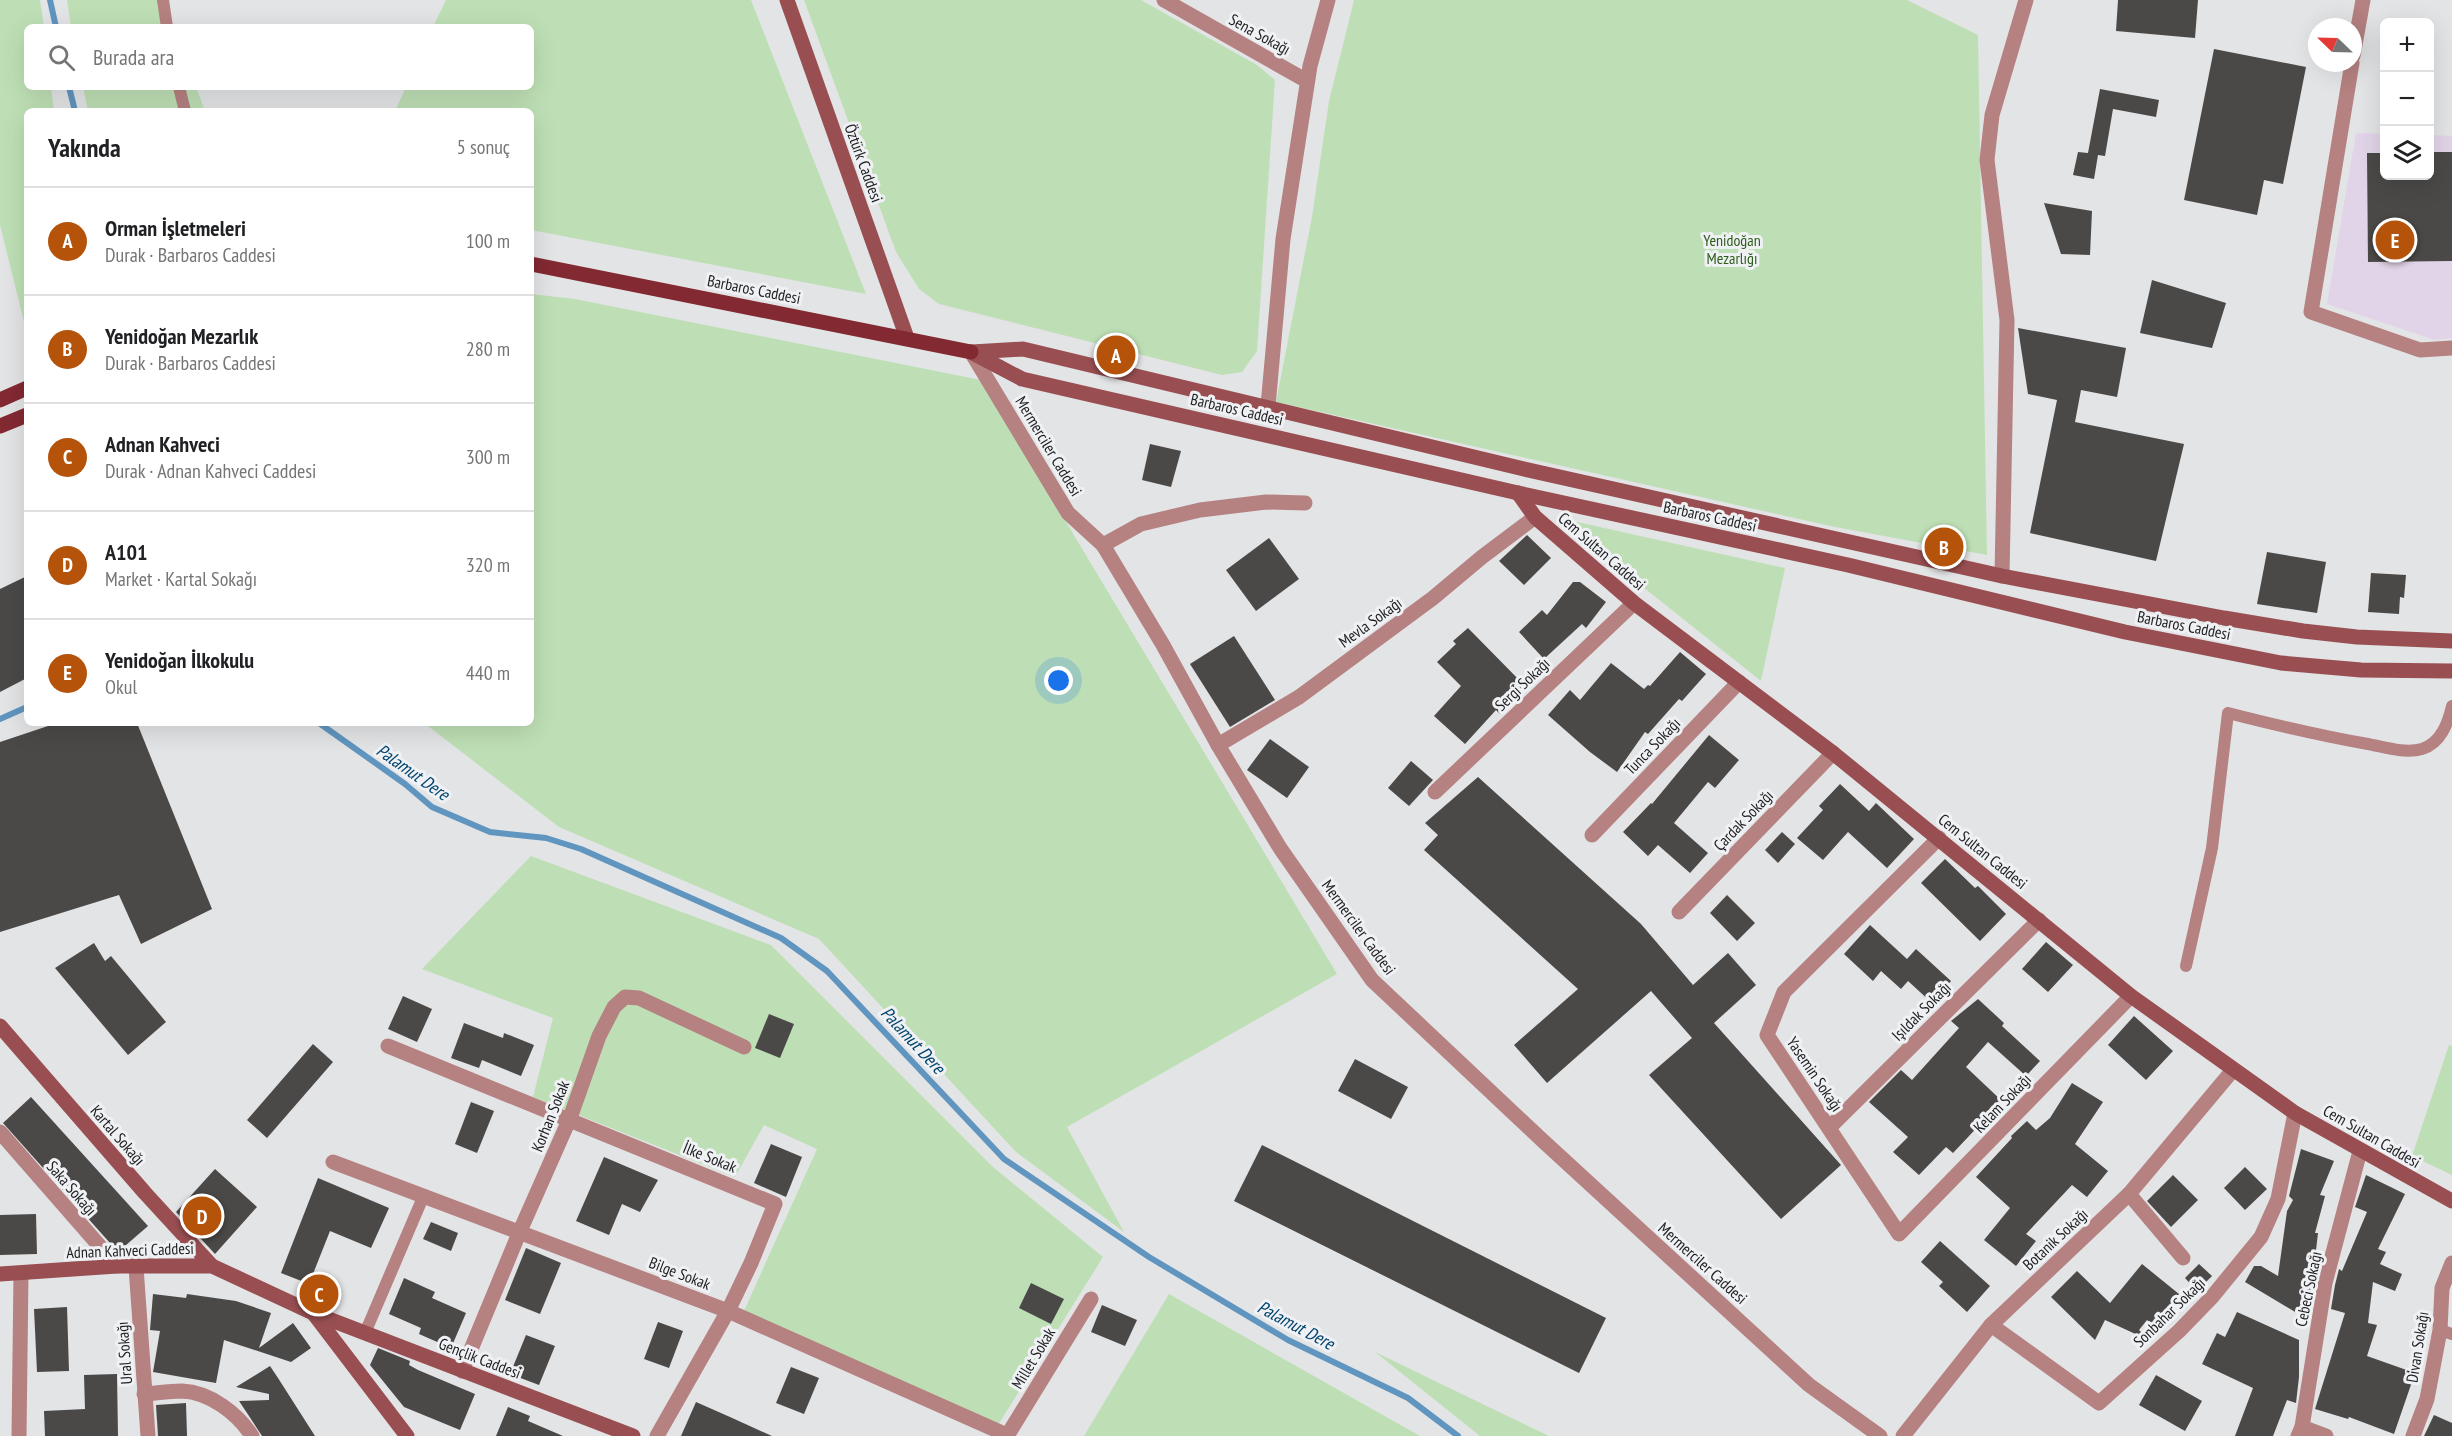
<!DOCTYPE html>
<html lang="tr">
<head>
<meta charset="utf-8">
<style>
  :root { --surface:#fff; --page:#f6f6f6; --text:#202124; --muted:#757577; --line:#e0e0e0; --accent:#b45309 }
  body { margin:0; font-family:"PT Sans Narrow",sans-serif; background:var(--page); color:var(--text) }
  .controls { position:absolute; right:18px; top:18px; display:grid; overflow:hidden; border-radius:9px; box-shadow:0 6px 24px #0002 }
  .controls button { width:54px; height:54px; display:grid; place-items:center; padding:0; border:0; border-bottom:2px solid var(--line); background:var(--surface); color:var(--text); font:30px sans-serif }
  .compass { position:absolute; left:2308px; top:18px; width:54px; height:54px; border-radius:50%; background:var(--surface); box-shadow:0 6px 24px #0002; rotate:293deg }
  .you { position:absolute; left:1059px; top:681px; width:21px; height:21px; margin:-15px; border:4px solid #fff; border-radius:50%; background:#1a73e8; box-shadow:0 0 0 9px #1a73e833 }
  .badge { display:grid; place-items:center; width:39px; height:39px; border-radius:50%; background:var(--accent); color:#fff; font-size:20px; font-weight:700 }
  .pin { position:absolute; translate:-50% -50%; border:3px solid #fff; box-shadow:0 2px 6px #0006 }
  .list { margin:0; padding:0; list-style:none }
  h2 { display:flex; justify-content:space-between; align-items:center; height:78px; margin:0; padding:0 24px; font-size:26px }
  h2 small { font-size:20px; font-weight:400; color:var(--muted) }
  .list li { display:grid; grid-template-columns:39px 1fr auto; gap:18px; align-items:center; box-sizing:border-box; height:108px; padding:0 24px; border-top:2px solid var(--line) }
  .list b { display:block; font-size:22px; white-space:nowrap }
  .list p { margin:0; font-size:20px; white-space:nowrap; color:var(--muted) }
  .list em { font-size:20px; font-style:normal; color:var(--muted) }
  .icon { flex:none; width:33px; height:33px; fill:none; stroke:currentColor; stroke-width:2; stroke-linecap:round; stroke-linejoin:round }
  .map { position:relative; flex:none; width:2452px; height:1436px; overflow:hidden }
  .search { position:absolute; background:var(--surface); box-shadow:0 6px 24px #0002; left:24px; top:24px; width:510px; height:66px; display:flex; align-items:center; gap:15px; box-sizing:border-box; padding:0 21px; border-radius:9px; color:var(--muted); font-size:22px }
  .panel { position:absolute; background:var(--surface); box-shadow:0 6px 24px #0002; left:24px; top:108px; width:510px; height:618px; border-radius:9px }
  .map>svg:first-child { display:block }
  .education { fill:#e2d4e8 }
  .green { fill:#bedfb5 }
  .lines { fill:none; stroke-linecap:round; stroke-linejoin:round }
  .stream { stroke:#6095bf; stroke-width:6 }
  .building { fill:#4b4948 }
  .lane { stroke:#b58181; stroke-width:12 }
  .street { stroke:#b58181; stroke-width:15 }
  .secondary { stroke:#994f52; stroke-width:15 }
  .primary { stroke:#832932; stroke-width:15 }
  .labels { text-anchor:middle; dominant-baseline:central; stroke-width:6; stroke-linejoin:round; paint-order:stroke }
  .street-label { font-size:16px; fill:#1d1e1f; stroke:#f0f1f4 }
  .park-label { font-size:16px; fill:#2a5d17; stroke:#f0f1f4 }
  .water-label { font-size:18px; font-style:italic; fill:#02456e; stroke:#f0f1f4 }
</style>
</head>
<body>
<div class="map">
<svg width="2452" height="1436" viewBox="0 0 2452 1436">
  <rect width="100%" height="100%" fill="#e3e4e6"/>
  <!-- education -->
  <path class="education" d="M2356 133 2384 134V176H2430V135L2452 136V338L2435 340 2327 304Z"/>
  <!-- green -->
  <g class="green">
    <path d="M0 0H40L44 27H27V87H51L54 111H27V334L0 225Z"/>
    <path d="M67 0H164L174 27H71Z"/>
    <path d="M446 0H751L866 294 531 230V111H395L406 87H531V27H433Z"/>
    <path d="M804 0H1141L1257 65 1275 80 1257 351 1242 372 1222 375 939 304 919 289 896 252Z"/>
    <path d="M1354 0H1907L1978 35 1987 555 1835 527 1276 402 1312 217 1329 101Z"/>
    <path d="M83 87H196L205 111H88Z"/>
    <path d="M531 294 575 299 981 380 1337 974 1067 1127 1124 1232 1016 1152 819 939 559 827 424 723H531Z"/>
    <path d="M1555 517 1785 568 1761 681Z"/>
    <path d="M531 856 771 945 993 1167 1103 1257 998 1425 744 1311 817 1149 764 1125 735 1177 533 1097 553 1018 422 969Z"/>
    <path d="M2449 1045 2452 1046V1175L2412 1156Z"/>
    <path d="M1169 1294 1420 1436H1084Z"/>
    <path d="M1375 1352 1549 1436H1480Z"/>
  </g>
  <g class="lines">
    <!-- stream -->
    <g class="stream">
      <path d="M50 0 56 27"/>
      <path d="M69 87 75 111"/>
      <path d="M0 719 27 707"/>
      <path d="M319 723 405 784 432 807 490 832 546 838 581 849 781 938 827 971 1004 1159 1149 1257 1288 1340 1408 1398 1458 1436"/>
    </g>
  </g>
  <!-- building -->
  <g class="building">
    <path d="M2118 0H2198L2195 38 2116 31Z"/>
    <path d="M2214 49 2306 67 2283 184 2264 180 2257 215 2184 200Z"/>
    <path d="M2100 89 2159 100 2156 117 2113 109 2105 156 2098 155 2094 179 2073 175 2078 152 2088 153Z"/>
    <path d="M2430 152H2452V261L2368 262 2367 153H2385V176H2430Z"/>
    <path d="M2044 203 2092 211 2090 255 2061 254Z"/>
    <path d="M2152 280 2226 303 2212 348 2140 333Z"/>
    <path d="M2018 328 2126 348 2117 397 2081 390 2075 422 2184 444 2156 561 2030 533 2057 400 2028 394Z"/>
    <path d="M1150 444 1181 451 1171 487 1142 480Z"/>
    <path d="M1527 535 1551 558 1524 585 1499 561Z"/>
    <path d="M1269 538 1299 579 1256 611 1226 570Z"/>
    <path d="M2267 552 2326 562 2317 613 2257 604Z"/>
    <path d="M2371 573 2406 575 2404 598 2400 597 2399 614 2368 612Z"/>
    <path d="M27 576V678L0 692V589Z"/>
    <path d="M1573 582H1580L1606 602 1586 628 1582 624 1544 659 1519 632 1542 610 1547 615Z"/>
    <path d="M1468 628 1526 687 1500 714 1496 710 1465 744 1434 716 1461 686 1437 662 1456 644 1453 641Z"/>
    <path d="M1234 636 1275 700 1230 727 1190 664Z"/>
    <path d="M1680 652 1706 674 1682 701 1679 699 1648 734 1645 732 1617 772 1590 752 1548 715 1570 690 1580 700 1611 663 1644 689 1648 685 1650 686Z"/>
    <path d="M57 723H137L212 909 141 944 119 895 0 932V742Z"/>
    <path d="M1709 735 1739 760 1715 788 1708 782 1674 823 1708 853 1690 873 1658 845 1648 856 1623 832 1651 803 1652 804Z"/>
    <path d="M1270 739 1309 767 1287 798 1247 770Z"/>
    <path d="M1411 761 1433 780 1409 806 1388 788Z"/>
    <path d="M1478 777 1641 924 1693 985 1728 953 1756 985 1714 1023 1841 1165 1781 1219 1649 1075 1692 1038 1651 991 1547 1083 1514 1045 1578 989 1424 850 1438 835 1425 823Z"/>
    <path d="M1840 784 1869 811 1876 803 1914 839 1887 868 1848 832 1823 860 1797 838 1823 810 1819 806Z"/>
    <path d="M1782 832 1795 844 1778 863 1765 850Z"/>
    <path d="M1945 859 1975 888 1978 886 2006 914 1980 941 1921 883Z"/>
    <path d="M1727 895 1755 923 1737 941 1710 913Z"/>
    <path d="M1870 925 1907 959 1916 949 1951 981 1932 1003 1908 981 1901 989 1881 971 1873 981 1844 954Z"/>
    <path d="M2046 942 2073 965 2048 992 2022 969Z"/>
    <path d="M94 943 105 961 111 956 166 1022 128 1055 55 968Z"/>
    <path d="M403 996 432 1009 417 1042 388 1029Z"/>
    <path d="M1978 999 2004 1023 2002 1026 2040 1061 2026 1076 1988 1042 1966 1067 2002 1101 1953 1153 1946 1147 1919 1175 1893 1152 1908 1137 1869 1102 1901 1070 1912 1080 1959 1028 1951 1021Z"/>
    <path d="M769 1014 794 1024 780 1058 755 1048Z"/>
    <path d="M2134 1016 2173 1051 2146 1080 2108 1045Z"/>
    <path d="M464 1023 503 1038 504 1033 534 1045 521 1076 482 1060 479 1068 451 1058Z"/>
    <path d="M313 1044 333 1062 267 1138 247 1120Z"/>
    <path d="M1355 1059 1408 1087 1391 1119 1338 1091Z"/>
    <path d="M2072 1083 2103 1102 2075 1144 2108 1171 2087 1197 2072 1185 2026 1234 2036 1241 2016 1266 1984 1240 2010 1208 1976 1177 2012 1138 2011 1136 2027 1121 2036 1130 2050 1118Z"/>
    <path d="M31 1097 148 1226 118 1252 3 1123Z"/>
    <path d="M471 1102 494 1111 477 1153 455 1144Z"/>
    <path d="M771 1144 802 1157 786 1197 754 1183Z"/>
    <path d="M1262 1145 1606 1318 1579 1373 1234 1201Z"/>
    <path d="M2301 1149 2334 1161 2320 1195 2325 1196 2315 1233H2318L2315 1259 2321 1262 2312 1304 2309 1303 2307 1319 2245 1282 2254 1266H2261L2278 1276 2287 1211 2293 1200 2289 1196Z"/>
    <path d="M604 1157 658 1180 640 1212 622 1204 609 1235 576 1221Z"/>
    <path d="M2245 1167 2267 1189 2245 1210 2224 1188Z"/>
    <path d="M215 1169 257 1207 215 1254 176 1212Z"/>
    <path d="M2173 1175 2198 1200 2171 1227 2147 1201Z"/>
    <path d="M2366 1175 2405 1194 2378 1249 2386 1252 2380 1264 2402 1274 2395 1291 2373 1282 2368 1323 2377 1325 2367 1356 2415 1373 2394 1434 2349 1417 2348 1419 2315 1409 2345 1313 2331 1309 2335 1285 2339 1269 2342 1271 2367 1212 2355 1207Z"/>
    <path d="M318 1178 389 1208 371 1248 330 1231 309 1284 281 1273Z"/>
    <path d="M36 1214 37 1254 0 1255V1215Z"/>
    <path d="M431 1222 458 1233 451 1251 423 1239Z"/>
    <path d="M1940 1241 1990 1286 1967 1312 1939 1286 1943 1282 1921 1262Z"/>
    <path d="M526 1248 561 1263 540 1314 505 1300Z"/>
    <path d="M2142 1264 2179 1294 2154 1326 2147 1320 2139 1330 2144 1335 2142 1337 2105 1320 2095 1340 2051 1297 2077 1271 2110 1303Z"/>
    <path d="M2199 1264 2212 1276 2197 1291 2185 1278Z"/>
    <path d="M404 1278 435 1292 432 1298 466 1313 451 1348 419 1334 421 1328 389 1314Z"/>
    <path d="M1031 1283 1064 1299 1051 1324 1019 1308Z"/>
    <path d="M153 1294 186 1298 187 1294 236 1301 271 1313 259 1348 293 1323 311 1348 291 1362 224 1340 216 1383 153 1372 160 1331 150 1330Z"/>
    <path d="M1102 1305 1137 1320 1125 1346 1091 1332Z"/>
    <path d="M67 1307 69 1371 37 1372 34 1309Z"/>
    <path d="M2237 1312 2299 1340V1377L2296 1403 2287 1400 2273 1436H2235L2253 1388 2202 1364 2217 1333 2225 1337Z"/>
    <path d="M658 1322 683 1331 669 1368 644 1359Z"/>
    <path d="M526 1335 555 1346 539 1385 510 1374Z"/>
    <path d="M378 1348 410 1361 409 1365 418 1370 475 1394 460 1430 404 1407 370 1365Z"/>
    <path d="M270 1366 278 1378 315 1436H262L249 1416 239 1401 269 1400V1394L236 1387Z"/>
    <path d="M791 1367 819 1378 804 1414 776 1403Z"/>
    <path d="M117 1374 118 1436H45L44 1411 85 1409 84 1375Z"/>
    <path d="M2156 1375 2202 1401 2185 1431 2139 1405Z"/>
    <path d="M696 1402 730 1417 772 1436H681Z"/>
    <path d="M186 1403 187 1436H158L156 1405Z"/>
    <path d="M508 1407 530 1416 528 1421 563 1436H496Z"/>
    <path d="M2434 1415 2452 1423V1436H2424Z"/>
  </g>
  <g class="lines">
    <!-- lane -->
    <g class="lane">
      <path d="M163 0 167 27"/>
      <path d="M179 87 185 111"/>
      <path d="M2186 966 2212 848 2228 713C2275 725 2321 736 2368 744 2384 747 2405 754 2422 749 2441 743 2448 723 2452 706"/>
      <path d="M2440 1330 2452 1334"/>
      <path d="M365 1333 424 1195"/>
    </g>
    <!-- street -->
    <g class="street">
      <path d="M1164 0 1307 81"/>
      <path d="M2353 56 2363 0"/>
      <path d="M2352 63 2311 312 2420 350 2452 348"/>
      <path d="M971 352 1068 513 1103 545 1163 645 1218 745 1280 848 1372 980 1542 1140 1809 1385 1880 1436"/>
      <path d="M1268 406 1283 239 1310 66 1328 0"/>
      <path d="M1103 545 1141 524 1200 510 1266 502 1305 503"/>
      <path d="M2002 576 2007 320 1987 160 1992 115 2026 0"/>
      <path d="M1218 745 1299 697 1433 598 1482 557 1535 517"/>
      <path d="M1435 792 1634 603"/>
      <path d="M1592 835 1739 682"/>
      <path d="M1939 838 1784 992 1767 1035 1899 1234 2131 996"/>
      <path d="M1679 912 1833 753"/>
      <path d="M388 1046 775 1204 751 1263 728 1311 657 1436"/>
      <path d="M1830 1127 2039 920"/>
      <path d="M0 1132 117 1266"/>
      <path d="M333 1162 728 1311 1007 1435"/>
      <path d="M2129 1194 2183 1258"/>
      <path d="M136 1267 148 1436"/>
      <path d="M1991 1325 2099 1403 2179 1331 2212 1297 2261 1237 2278 1199 2295 1113"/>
      <path d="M462 1371 520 1231 570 1118 599 1036 614 1007 625 997 639 998 744 1047"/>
      <path d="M144 1394C157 1393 170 1391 182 1391 210 1392 238 1414 252 1436"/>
      <path d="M2302 1427 2326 1436"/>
      <path d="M19 1436 21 1274"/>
      <path d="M1007 1436 1091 1299"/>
      <path d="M1903 1436 1991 1325 2129 1194 2233 1070"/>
      <path d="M2298 1436 2302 1427 2325 1283 2360 1151"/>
      <path d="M2413 1436 2427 1399 2440 1330 2442 1288 2452 1263"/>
    </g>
    <!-- secondary -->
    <g class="secondary">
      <path d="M787 0 907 338"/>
      <path d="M971 352 1022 379 1518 493 1848 565 2125 632 2281 663 2361 670 2452 671"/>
      <path d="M972 352 1023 349 1524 469 2002 576 2224 618 2303 631 2357 637 2452 641"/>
      <path d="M1518 493 1535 517 1634 603 1833 753 2131 996 2295 1113 2452 1201"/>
      <path d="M0 1026 145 1193 212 1266"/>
      <path d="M0 1274 117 1266H212L313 1313 633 1436"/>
      <path d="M314 1314 407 1436"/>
    </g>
    <!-- primary -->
    <g class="primary">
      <path d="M531 264 971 352"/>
      <path d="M0 400 27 388"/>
      <path d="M0 426 27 415"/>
    </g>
  </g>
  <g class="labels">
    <!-- street labels -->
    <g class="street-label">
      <text transform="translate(1260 34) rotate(29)">Sena Sokağı</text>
      <text transform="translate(864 163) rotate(70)">Öztürk Caddesi</text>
      <text transform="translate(754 289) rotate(11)">Barbaros Caddesi</text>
      <text transform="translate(1237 409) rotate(13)">Barbaros Caddesi</text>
      <text transform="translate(1049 446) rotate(59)">Mermerciler Caddesi</text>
      <text transform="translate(1710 516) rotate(12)">Barbaros Caddesi</text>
      <text transform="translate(1602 551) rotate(41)">Cem Sultan Caddesi</text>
      <text transform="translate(1370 622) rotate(-36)">Mevla Sokağı</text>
      <text transform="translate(2184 625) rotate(11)">Barbaros Caddesi</text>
      <text transform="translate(1522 684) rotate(-44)">Sergi Sokağı</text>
      <text transform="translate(1652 746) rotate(-46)">Tunca Sokağı</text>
      <text transform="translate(1743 820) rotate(-46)">Çardak Sokağı</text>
      <text transform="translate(1983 851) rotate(39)">Cem Sultan Caddesi</text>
      <text transform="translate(1359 927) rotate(54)">Mermerciler Caddesi</text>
      <text transform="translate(1921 1011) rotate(-45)">Işıldak Sokağı</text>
      <text transform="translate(1815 1074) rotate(56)">Yasemin Sokağı</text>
      <text transform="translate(2002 1103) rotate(-46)">Kelam Sokağı</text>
      <text transform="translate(550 1116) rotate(-68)">Korhan Sokak</text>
      <text transform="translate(118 1135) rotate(49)">Kartal Sokağı</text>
      <text transform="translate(2372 1136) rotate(30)">Cem Sultan Caddesi</text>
      <text transform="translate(710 1157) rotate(22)">İlke Sokak</text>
      <text transform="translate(72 1188) rotate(49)">Saka Sokağı</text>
      <text transform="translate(2055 1239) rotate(-43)">Botanik Sokağı</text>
      <text transform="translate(130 1250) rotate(-2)">Adnan Kahveci Caddesi</text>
      <text transform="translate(1703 1263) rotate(42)">Mermerciler Caddesi</text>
      <text transform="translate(680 1273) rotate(21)">Bilge Sokak</text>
      <text transform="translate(2308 1289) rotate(-78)">Cebeci Sokağı</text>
      <text transform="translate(2169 1312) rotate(-44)">Sonbahar Sokağı</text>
      <text transform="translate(2417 1347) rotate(-81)">Divan Sokağı</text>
      <text transform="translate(124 1353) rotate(-94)">Ural Sokağı</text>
      <text transform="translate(480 1358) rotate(21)">Gençlik Caddesi</text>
      <text transform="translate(1033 1358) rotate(-59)">Millet Sokak</text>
    </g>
    <!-- park labels -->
    <g class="park-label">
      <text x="1732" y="240">Yenidoğan<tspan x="1732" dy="18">Mezarlığı</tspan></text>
    </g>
    <!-- water labels -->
    <g class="water-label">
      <text transform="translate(413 772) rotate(35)">Palamut Dere</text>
      <text transform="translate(913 1040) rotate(47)">Palamut Dere</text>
      <text transform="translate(1296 1325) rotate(28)">Palamut Dere</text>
    </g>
  </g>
</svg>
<div class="controls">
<button>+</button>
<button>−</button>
<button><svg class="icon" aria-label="layers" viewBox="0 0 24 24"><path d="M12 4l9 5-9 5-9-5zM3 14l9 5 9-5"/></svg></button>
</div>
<svg class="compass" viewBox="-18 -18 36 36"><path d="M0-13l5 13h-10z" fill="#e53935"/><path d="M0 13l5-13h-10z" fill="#757577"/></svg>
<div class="you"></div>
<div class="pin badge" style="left:1116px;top:355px">A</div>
<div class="pin badge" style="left:1944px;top:547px">B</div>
<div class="pin badge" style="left:319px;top:1294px">C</div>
<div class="pin badge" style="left:202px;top:1216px">D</div>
<div class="pin badge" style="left:2395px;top:240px">E</div>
<div class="search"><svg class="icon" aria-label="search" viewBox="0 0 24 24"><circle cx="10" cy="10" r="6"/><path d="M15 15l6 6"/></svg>Burada ara</div>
<section class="panel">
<h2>Yakında<small>5 sonuç</small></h2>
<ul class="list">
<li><span class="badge">A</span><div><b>Orman İşletmeleri</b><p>Durak · Barbaros Caddesi</p></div><em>100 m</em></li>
<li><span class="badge">B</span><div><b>Yenidoğan Mezarlık</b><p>Durak · Barbaros Caddesi</p></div><em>280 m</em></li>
<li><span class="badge">C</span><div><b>Adnan Kahveci</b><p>Durak · Adnan Kahveci Caddesi</p></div><em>300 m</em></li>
<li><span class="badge">D</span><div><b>A101</b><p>Market · Kartal Sokağı</p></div><em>320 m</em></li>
<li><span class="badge">E</span><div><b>Yenidoğan İlkokulu</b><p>Okul</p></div><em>440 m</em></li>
</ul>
</section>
</div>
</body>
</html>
